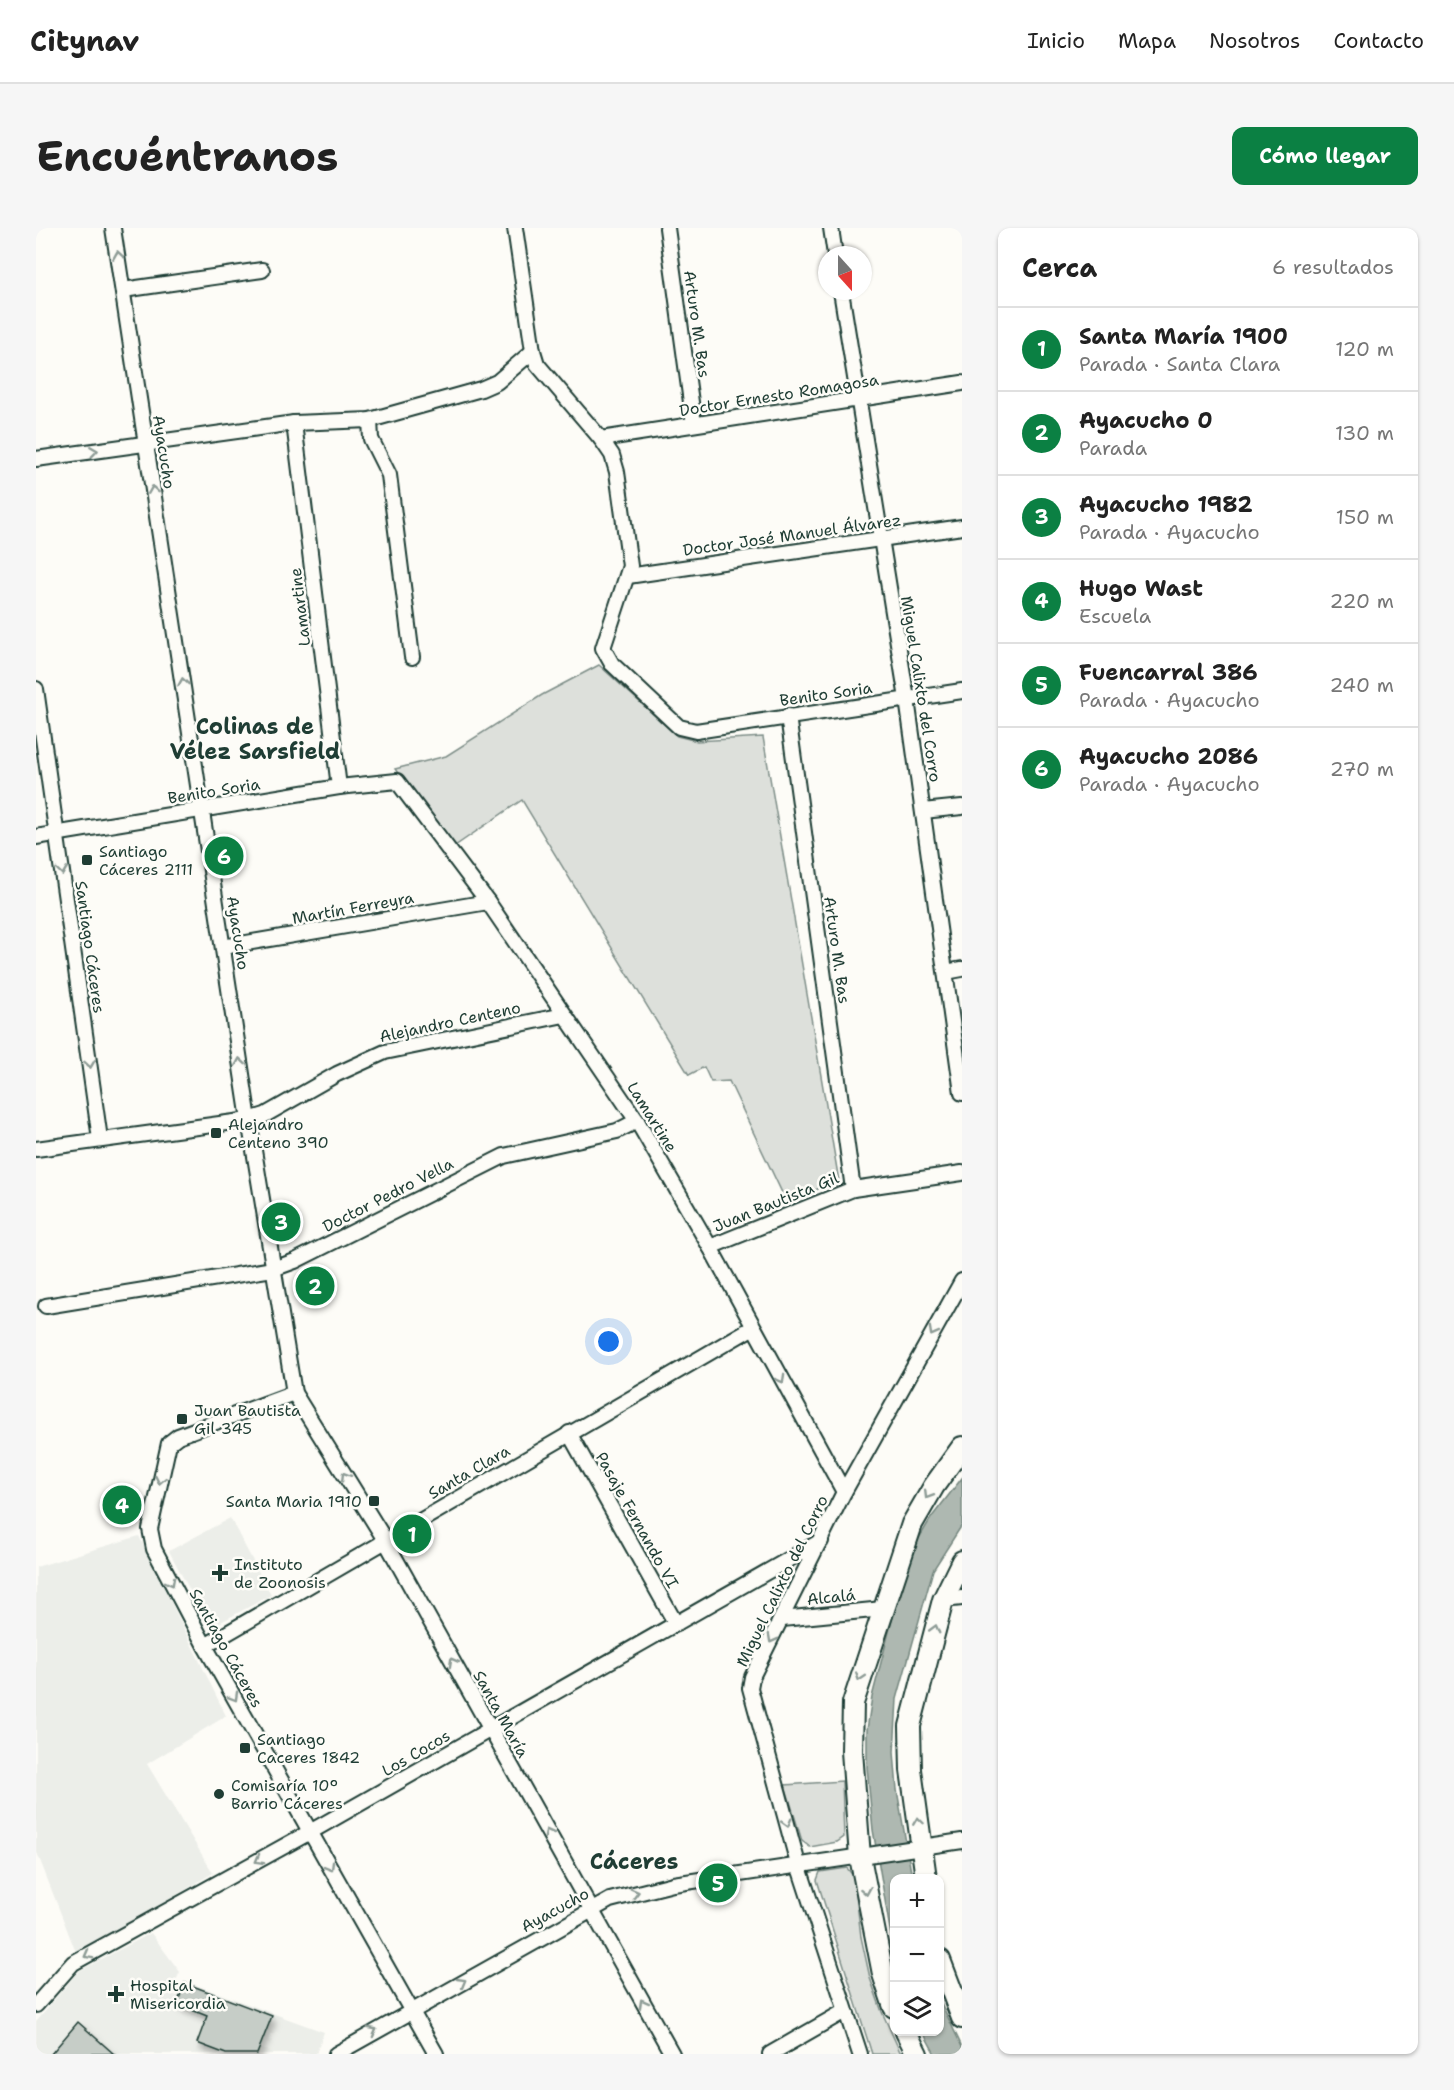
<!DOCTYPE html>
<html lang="es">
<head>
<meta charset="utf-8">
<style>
  :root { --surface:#fff; --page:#f6f6f6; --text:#222; --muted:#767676; --line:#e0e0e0; --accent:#0b8043 }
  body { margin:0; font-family:"Shantell Sans",sans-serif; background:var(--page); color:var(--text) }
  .controls { position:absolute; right:18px; bottom:18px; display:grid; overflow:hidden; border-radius:12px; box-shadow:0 2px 4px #0004 }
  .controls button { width:54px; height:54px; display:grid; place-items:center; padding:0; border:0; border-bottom:2px solid var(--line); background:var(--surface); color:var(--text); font:30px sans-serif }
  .compass { position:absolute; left:782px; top:18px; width:54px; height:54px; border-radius:50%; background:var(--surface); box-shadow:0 2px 4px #0004; rotate:159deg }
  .you { position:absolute; left:573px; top:1114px; width:21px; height:21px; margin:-15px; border:4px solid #fff; border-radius:50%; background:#1a73e8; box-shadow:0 0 0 9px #1a73e833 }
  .badge { display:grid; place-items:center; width:39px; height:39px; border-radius:50%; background:var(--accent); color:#fff; font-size:20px; font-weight:700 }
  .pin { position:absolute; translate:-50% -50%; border:3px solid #fff; box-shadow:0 2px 6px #0006 }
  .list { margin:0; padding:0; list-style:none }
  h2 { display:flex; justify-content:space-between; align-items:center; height:78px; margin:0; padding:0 24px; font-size:26px }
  h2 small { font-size:20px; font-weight:400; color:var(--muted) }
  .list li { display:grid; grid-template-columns:39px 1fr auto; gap:18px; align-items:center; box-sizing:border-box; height:84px; padding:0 24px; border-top:2px solid var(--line) }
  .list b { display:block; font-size:22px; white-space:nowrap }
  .list p { margin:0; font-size:20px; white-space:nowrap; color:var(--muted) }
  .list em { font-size:20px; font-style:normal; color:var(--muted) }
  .icon { flex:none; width:33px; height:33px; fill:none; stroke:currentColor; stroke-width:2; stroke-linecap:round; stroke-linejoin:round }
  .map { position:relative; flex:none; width:926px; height:1826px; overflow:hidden; border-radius:12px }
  header { display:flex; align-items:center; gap:36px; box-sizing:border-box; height:84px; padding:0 30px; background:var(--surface); border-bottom:2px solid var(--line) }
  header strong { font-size:28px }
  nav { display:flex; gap:33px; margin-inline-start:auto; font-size:21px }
  .intro { display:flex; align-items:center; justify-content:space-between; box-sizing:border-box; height:144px; padding:0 36px }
  h1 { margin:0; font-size:42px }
  .button { padding:15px 27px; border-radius:12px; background:var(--accent); color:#fff; font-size:21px; font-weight:700 }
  main { display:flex; gap:36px; padding:0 36px }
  aside { flex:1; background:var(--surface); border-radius:12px; box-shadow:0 2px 4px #0004 }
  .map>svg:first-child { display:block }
  .built { fill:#eceee9 }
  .green { fill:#dde0db; stroke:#7e8e88; stroke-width:1.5 }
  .water { fill:#aeb8b1; stroke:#75877f; stroke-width:1.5 }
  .building { fill:#c6cdc7; stroke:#1f3d34; stroke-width:1.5; filter:url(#shadow) }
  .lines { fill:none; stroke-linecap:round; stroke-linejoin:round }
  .street-casing { stroke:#1f3d34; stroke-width:18 }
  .secondary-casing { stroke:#1f3d34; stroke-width:24 }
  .street { stroke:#fdfcf7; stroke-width:14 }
  .secondary { stroke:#fdfcf7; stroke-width:20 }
  .oneway { stroke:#8e9c96 }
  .poi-dot { fill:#1f3d34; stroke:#fdfcf7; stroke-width:2 }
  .labels { text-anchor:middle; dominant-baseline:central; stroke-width:5; stroke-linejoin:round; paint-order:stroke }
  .street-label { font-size:16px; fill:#1f3d34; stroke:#fdfcf7 }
  .poi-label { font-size:16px; fill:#1f3d34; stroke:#fdfcf7; text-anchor:start }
  .district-label { font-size:22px; font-weight:bold; fill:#1f3d34; stroke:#fdfcf7 }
</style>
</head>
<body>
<header>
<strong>Citynav</strong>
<nav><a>Inicio</a><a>Mapa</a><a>Nosotros</a><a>Contacto</a></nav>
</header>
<div class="intro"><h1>Encuéntranos</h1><a class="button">Cómo llegar</a></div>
<main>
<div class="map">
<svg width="926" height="1826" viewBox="0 0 926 1826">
  <defs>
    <filter id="shadow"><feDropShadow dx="3.5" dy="6" stdDeviation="3" flood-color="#0004"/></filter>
  </defs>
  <rect width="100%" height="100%" fill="#fdfcf7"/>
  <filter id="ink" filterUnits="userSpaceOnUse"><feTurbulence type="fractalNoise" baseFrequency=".0167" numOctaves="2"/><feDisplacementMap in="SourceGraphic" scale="12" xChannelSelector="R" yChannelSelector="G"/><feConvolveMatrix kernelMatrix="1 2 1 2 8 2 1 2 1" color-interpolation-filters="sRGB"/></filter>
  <g filter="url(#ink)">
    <!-- built -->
    <g class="built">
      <path d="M194 1290 235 1367 174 1400 133 1323Z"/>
      <path d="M103 1308 190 1488 111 1536 177 1645 41 1727 0 1622V1339Z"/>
      <path d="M115 1705 144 1744 134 1765 141 1768 148 1753 288 1804 280 1826H0V1793L43 1743Z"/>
    </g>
    <!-- green -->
    <g class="green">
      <path d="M563 437 641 508 661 513 727 509 803 953 750 973 693 853 675 854 668 839 653 847 486 572 416 620 359 541 410 528 506 467Z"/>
      <path d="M806 1553 808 1609 801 1614 774 1619 766 1613 749 1557Z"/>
      <path d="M811 1640 818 1649 825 1709 834 1750 846 1784 865 1826H836L781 1652 784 1644Z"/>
    </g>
    <!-- water -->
    <g class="water">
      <path d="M926 1250V1297L897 1342 861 1471 858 1524 861 1562 876 1650H858V1725L837 1602 831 1539V1502L836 1469 873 1327 895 1290Z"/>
      <path d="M904 1773 926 1819V1826H899L887 1804H904Z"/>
    </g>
    <!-- building -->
    <g class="building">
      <path d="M149 1755 236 1788 221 1826H190L161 1815 171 1788 141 1776Z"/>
      <path d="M42 1794 78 1826H15Z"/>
    </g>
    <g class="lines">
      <!-- street casing -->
      <g class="street-casing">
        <g id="street">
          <path d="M77 0 213 892 258 1165 349 1312 636 1826"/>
          <path d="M479 0 497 123 501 136 565 211 576 227 581 244 594 338 567 420 576 436 643 499 660 503 926 463"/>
          <path d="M631 0 658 196"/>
          <path d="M795 0 799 27"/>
          <path d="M87 62 226 42"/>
          <path d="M805 63 871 471 926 865"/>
          <path d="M334 192 335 211 353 247 376 429"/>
          <path d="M258 195 303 559"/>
          <path d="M565 211 926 155"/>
          <path d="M0 231 258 195 334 192 445 161 461 154 497 123"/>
          <path d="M592 348 926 299"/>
          <path d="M0 461 64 911"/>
          <path d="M752 488 817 961"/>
          <path d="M887 583 926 579"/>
          <path d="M0 609 303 559 361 553 452 674 601 893 674 1019 808 1264"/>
          <path d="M187 719 452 674"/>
          <path d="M910 744 926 741"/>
          <path d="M0 921 213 892 229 887 301 846 349 824 528 787"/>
          <path d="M674 1019 817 961 926 945"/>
          <path d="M10 1078 237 1041 259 1033 468 928 581 903 601 893"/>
          <path d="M258 1165 142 1208 133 1215 114 1301 118 1321 169 1418 400 1826"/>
          <path d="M533 1205 640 1396"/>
          <path d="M907 1372 926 1370"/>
          <path d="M746 1391 847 1381"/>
          <path d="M169 1418 716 1100"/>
          <path d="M0 1777 37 1735 274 1604 785 1313"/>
          <path d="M300 1826 574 1672 637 1656 926 1613"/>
          <path d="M734 1826 809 1783"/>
          <path d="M824 1826 762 1636 714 1460 716 1449 808 1264 926 1053"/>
        </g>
      </g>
      <!-- secondary casing -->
      <g class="secondary-casing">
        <g id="secondary">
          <path d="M890 1650 875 1542 874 1498 907 1372 926 1333"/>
          <path d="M904 1732 926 1790"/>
          <path d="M858 1779 847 1746 824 1629 816 1523 817 1475 876 1296 898 1258 926 1219"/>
          <path d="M870 1804 881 1826"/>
        </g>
      </g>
      <!-- street -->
      <use href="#street" class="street"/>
      <!-- secondary -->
      <use href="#secondary" class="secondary"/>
    </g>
    <!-- one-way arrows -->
    <defs><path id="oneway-chevron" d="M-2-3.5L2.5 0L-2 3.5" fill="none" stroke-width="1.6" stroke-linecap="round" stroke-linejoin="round" transform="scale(1.5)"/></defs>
    <g class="oneway">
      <use href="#oneway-chevron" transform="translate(82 27) rotate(-99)"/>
      <use href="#oneway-chevron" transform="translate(58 223) rotate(-8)"/>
      <use href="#oneway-chevron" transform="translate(117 262) rotate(-99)"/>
      <use href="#oneway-chevron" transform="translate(147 454) rotate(-99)"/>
      <use href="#oneway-chevron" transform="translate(26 643) rotate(82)"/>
      <use href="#oneway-chevron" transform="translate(204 834) rotate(-99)"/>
      <use href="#oneway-chevron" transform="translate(54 836) rotate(82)"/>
      <use href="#oneway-chevron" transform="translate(897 1104) rotate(119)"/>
      <use href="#oneway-chevron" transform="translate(745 1151) rotate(61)"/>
      <use href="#oneway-chevron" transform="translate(309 1248) rotate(-122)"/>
      <use href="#oneway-chevron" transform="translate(124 1252) rotate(101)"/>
      <use href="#oneway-chevron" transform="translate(892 1267) rotate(121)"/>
      <use href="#oneway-chevron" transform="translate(135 1354) rotate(62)"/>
      <use href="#oneway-chevron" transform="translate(899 1401) rotate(-75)"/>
      <use href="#oneway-chevron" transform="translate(736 1411) rotate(118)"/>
      <use href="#oneway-chevron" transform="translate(417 1434) rotate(-119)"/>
      <use href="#oneway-chevron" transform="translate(824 1449) rotate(108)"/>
      <use href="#oneway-chevron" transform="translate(198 1469) rotate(60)"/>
      <use href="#oneway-chevron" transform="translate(882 1593) rotate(-98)"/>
      <use href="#oneway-chevron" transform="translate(751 1595) rotate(74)"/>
      <use href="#oneway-chevron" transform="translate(512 1605) rotate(-119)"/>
      <use href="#oneway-chevron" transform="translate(223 1632) rotate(151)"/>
      <use href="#oneway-chevron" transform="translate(294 1639) rotate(60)"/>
      <use href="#oneway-chevron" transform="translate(830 1663) rotate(80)"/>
      <use href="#oneway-chevron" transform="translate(599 1665) rotate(-15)"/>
      <use href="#oneway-chevron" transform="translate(52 1727) rotate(151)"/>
      <use href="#oneway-chevron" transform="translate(426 1754) rotate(-30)"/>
      <use href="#oneway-chevron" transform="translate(607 1775) rotate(-119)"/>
      <use href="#oneway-chevron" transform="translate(337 1803) rotate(-28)"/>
    </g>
  </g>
  <!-- markers -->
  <g class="poi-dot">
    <rect x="45" y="626" width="12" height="12" rx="3"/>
    <rect x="174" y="899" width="12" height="12" rx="3"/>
    <rect x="140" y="1185" width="12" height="12" rx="3"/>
    <rect x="332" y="1267" width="12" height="12" rx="3"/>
    <path d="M181 1336h6v6h6v6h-6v6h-6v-6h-6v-6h6z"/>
    <rect x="203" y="1514" width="12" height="12" rx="3"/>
    <circle cx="183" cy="1566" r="6"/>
    <path d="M77 1757h6v6h6v6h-6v6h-6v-6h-6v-6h6z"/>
  </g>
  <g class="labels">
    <!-- street labels -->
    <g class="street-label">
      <text transform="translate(661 96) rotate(82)">Arturo M. Bas</text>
      <text transform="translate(743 167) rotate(-9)">Doctor Ernesto Romagosa</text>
      <text transform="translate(128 224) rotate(81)">Ayacucho</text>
      <text transform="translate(756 307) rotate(-8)">Doctor José Manuel Álvarez</text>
      <text transform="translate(264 379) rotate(-97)">Lamartine</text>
      <text transform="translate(885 461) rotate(81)">Miguel Calixto del Corro</text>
      <text transform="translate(790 466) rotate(-8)">Benito Soria</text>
      <text transform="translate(178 563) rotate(-9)">Benito Soria</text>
      <text transform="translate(317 680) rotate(-10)">Martín Ferreyra</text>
      <text transform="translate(202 705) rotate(81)">Ayacucho</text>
      <text transform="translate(54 719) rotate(82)">Santiago Cáceres</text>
      <text transform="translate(801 722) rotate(82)">Arturo M. Bas</text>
      <text transform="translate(414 794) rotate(-12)">Alejandro Centeno</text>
      <text transform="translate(616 889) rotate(58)">Lamartine</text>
      <text transform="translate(352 967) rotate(-27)">Doctor Pedro Vella</text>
      <text transform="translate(740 974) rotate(-22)">Juan Bautista Gil</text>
      <text transform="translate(433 1244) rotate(-30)">Santa Clara</text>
      <text transform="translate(601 1292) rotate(61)">Pasaje Fernando VI</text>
      <text transform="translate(746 1353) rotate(-64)">Miguel Calixto del Corro</text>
      <text transform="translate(795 1369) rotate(-6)">Alcalá</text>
      <text transform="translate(190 1420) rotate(61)">Santiago Cáceres</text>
      <text transform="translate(465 1486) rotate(61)">Santa María</text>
      <text transform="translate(380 1525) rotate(-30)">Los Cocos</text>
      <text transform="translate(519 1682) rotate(-29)">Ayacucho</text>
    </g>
    <!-- poi labels -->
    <g class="poi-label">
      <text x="63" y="623">Santiago<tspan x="63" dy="18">Cáceres 2111</tspan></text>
      <text x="192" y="896">Alejandro<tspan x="192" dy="18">Centeno 390</tspan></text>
      <text x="158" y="1182">Juan Bautista<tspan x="158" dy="18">Gil 345</tspan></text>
      <text x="326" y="1273" text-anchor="end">Santa Maria 1910</text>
      <text x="198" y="1336">Instituto<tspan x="198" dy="18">de Zoonosis</tspan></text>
      <text x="221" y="1511">Santiago<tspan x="221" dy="18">Caceres 1842</tspan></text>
      <text x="195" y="1557">Comisaría 10º<tspan x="195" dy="18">Barrio Cáceres</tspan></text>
      <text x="94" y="1757">Hospital<tspan x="94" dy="18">Misericordia</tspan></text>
    </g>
    <!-- district labels -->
    <g class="district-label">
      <text x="219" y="498">Colinas de<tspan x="219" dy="25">Vélez Sarsfield</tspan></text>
      <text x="598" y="1633">Cáceres</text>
    </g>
  </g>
</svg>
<div class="controls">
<button>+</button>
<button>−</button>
<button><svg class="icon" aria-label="layers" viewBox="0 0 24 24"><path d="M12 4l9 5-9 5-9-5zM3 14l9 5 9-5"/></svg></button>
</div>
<svg class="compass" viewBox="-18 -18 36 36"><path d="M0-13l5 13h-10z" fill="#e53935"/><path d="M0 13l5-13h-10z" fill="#767676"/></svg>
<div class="you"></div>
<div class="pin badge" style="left:376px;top:1306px">1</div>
<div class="pin badge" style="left:279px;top:1058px">2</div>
<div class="pin badge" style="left:245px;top:994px">3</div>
<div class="pin badge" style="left:86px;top:1277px">4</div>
<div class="pin badge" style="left:682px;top:1655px">5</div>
<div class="pin badge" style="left:188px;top:628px">6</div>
</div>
<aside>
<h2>Cerca<small>6 resultados</small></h2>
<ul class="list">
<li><span class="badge">1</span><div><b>Santa María 1900</b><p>Parada · Santa Clara</p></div><em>120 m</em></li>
<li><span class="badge">2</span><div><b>Ayacucho 0</b><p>Parada</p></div><em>130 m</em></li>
<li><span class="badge">3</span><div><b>Ayacucho 1982</b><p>Parada · Ayacucho</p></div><em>150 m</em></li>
<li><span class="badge">4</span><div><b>Hugo Wast</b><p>Escuela</p></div><em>220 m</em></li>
<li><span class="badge">5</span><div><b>Fuencarral 386</b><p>Parada · Ayacucho</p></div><em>240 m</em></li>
<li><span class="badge">6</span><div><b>Ayacucho 2086</b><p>Parada · Ayacucho</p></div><em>270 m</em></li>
</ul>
</aside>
</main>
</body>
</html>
